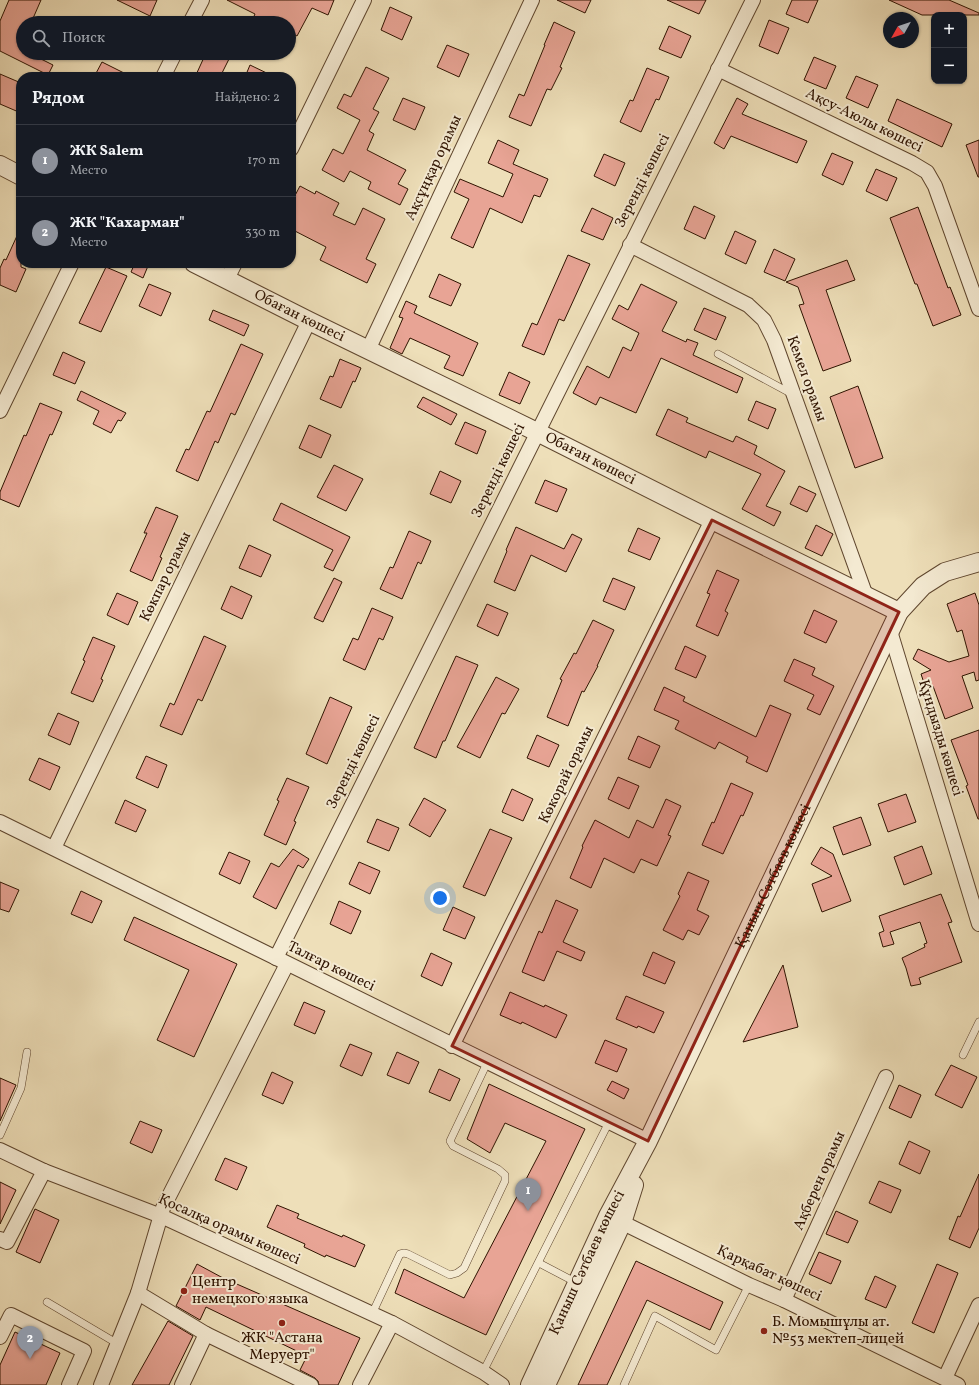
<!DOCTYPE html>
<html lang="ru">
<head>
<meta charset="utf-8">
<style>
  :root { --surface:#171b24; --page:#20242c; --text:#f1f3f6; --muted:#9ea1a6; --line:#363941; --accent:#8c9099 }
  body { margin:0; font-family:Vollkorn,serif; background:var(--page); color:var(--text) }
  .controls { position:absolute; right:12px; top:12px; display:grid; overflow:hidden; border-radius:8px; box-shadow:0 1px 3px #0004 }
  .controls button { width:36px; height:36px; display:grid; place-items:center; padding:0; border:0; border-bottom:1px solid var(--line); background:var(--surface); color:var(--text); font:20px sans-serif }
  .compass { position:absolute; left:883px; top:12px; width:36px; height:36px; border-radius:50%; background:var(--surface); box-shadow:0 1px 3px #0004; rotate:230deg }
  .you { position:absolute; left:440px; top:898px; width:14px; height:14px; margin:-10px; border:3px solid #fff; border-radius:50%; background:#1a73e8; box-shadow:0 0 0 6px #1a73e833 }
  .badge { display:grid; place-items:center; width:26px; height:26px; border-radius:50%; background:var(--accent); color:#fff; font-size:13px; font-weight:700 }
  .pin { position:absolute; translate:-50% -33px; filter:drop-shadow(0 1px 2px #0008) }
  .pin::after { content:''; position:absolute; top:21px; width:14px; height:12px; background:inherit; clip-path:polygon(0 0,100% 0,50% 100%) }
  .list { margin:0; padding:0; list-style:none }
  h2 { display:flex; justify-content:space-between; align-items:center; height:52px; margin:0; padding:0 16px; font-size:17px }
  h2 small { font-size:13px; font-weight:400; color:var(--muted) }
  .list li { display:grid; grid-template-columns:26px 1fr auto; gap:12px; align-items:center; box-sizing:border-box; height:72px; padding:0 16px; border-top:1px solid var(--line) }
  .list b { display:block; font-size:15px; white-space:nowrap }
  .list p { margin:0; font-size:13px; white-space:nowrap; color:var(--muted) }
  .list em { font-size:13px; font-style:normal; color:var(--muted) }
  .icon { flex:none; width:22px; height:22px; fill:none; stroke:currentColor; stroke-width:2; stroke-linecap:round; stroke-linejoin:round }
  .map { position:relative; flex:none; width:979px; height:1385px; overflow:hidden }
  .search { position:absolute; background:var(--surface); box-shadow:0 1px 3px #0004; left:16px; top:16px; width:280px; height:44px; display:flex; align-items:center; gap:10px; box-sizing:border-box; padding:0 14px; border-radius:22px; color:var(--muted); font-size:15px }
  .panel { position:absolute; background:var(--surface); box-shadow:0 1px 3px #0004; left:16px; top:72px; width:280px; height:196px; border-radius:16px }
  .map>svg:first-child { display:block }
  .building { fill:#e8a495; stroke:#2f1300 }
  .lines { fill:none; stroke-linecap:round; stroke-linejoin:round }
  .service-casing { stroke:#5f462e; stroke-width:8 }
  .minor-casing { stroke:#5f462e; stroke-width:16 }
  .tertiary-casing { stroke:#5f462e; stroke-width:20 }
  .service { stroke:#f4ead2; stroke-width:7 }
  .minor { stroke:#f4ead2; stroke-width:14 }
  .tertiary { stroke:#f4ead2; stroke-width:18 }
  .marked { fill:#8f2418; fill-opacity:0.2; stroke:#8f2418; stroke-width:3; stroke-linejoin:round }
  .poi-dot { fill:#8f2418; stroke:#f4ead2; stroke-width:1.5 }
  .labels { text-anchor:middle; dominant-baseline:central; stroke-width:4; stroke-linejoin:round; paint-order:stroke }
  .street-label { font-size:15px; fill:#2f1300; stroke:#f4ead2 }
  .poi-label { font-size:15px; fill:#2f1300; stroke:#f4ead2; text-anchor:start }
</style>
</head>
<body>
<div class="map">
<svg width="979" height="1385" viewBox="0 0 979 1385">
  <rect width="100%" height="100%" fill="#eedfb9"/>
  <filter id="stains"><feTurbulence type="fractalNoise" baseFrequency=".005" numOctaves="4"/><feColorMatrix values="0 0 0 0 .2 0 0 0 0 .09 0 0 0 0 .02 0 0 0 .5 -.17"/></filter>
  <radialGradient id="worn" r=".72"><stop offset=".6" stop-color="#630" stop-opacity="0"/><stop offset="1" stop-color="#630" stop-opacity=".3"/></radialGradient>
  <!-- building -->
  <g class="building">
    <path d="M9 0H41L31 23H23V41L20 48 23 50V53H29L53 65 48 75 0 51V21Z"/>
    <path d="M117 0H157L150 16Z"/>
    <path d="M227 0H334L328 15 312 8 297 36 289 32V23H251L255 14Z"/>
    <path d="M557 0H591L585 13Z"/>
    <path d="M667 0H706L699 14Z"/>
    <path d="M792 0H818L808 23 786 14Z"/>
    <path d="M889 0H949L979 13V15H922Z"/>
    <path d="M390 7 412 17 402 40 381 30Z"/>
    <path d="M769 20 789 28 778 54 759 46Z"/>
    <path d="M554 22 575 32 560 67 562 68 551 90 547 89 531 126 509 117 519 94 524 96 545 45H544Z"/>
    <path d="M669 26 691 36 681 58 659 49Z"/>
    <path d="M447 45 469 54 459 77 437 67Z"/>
    <path d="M206 53H232L220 77H195Z"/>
    <path d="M814 57 836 66 826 89 804 80Z"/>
    <path d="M102 62 132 77H94Z"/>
    <path d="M250 65 275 77H245Z"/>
    <path d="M366 67 389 78 373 109 379 112 369 131 374 134 367 150 406 170 398 184 408 189 400 205 368 189 371 182 350 171 344 182 322 170 333 149 343 154 360 120 337 108 344 94 351 97Z"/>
    <path d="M647 68 669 77 659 100 656 99 641 132 620 122 630 100 633 101Z"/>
    <path d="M0 74 21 83V113L0 104Z"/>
    <path d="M856 76 878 85 868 108 846 98Z"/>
    <path d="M403 98 425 107 415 130 393 120Z"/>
    <path d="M737 98 748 104 742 114 807 141 797 163 731 136 724 149 714 143Z"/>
    <path d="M897 99 952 124 942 147 888 121Z"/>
    <path d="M498 140 519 150 513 164 548 179 540 197 534 195 522 223 490 208 473 248 451 238 469 199 454 192 460 179 503 197 513 174 488 163Z"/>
    <path d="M979 140V177H978L966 145Z"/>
    <path d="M832 153 853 162 843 185 822 175Z"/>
    <path d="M604 154 625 163 615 186 594 176Z"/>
    <path d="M876 169 897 178 887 201 866 191Z"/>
    <path d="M300 186 315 194 316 191 339 203 333 215 355 225 363 208 385 219 366 259 376 264 367 283 320 260 326 247 291 229V203Z"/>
    <path d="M694 206 715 216 705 239 684 229Z"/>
    <path d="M918 207 948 288 950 287 961 315 933 326 917 284H915L890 218Z"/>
    <path d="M592 208 613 218 603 240 581 231Z"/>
    <path d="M21 227V267L26 269 16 292 0 285V268L4 259 6 260Z"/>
    <path d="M735 231 756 241 746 264 725 254Z"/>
    <path d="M774 249 795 259 785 281 764 272Z"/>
    <path d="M568 255 590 264 564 321 559 319 544 355 522 346 532 323 537 325Z"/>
    <path d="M847 260 855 280 826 290 851 361 823 371 799 305 804 304 798 287 786 282Z"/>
    <path d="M135 263H141L148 266 143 278 131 272Z"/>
    <path d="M106 267 127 276 101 332 79 323Z"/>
    <path d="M439 274 461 284 451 306 429 297Z"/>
    <path d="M149 284 171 293 161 316 139 306Z"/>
    <path d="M641 284 677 302 662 331 686 342 687 339 698 343 693 355 743 378 737 393 661 358 636 413 600 397 596 405 573 393 587 366 609 378 623 347 631 351 639 333 612 319 619 305 628 310Z"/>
    <path d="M406 301 417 306 414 313 478 343 463 376 444 368 450 356 410 338 402 354 390 348 403 318 399 317Z"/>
    <path d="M704 308 726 317 716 340 694 330Z"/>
    <path d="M213 310 249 325 244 336 209 320Z"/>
    <path d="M241 344 263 354 235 415 231 413 218 443 215 441 198 481 176 471 186 449 189 450 207 411 210 412Z"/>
    <path d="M63 352 85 362 75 384 53 375Z"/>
    <path d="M340 359 361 368 355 382 353 381 341 408 320 399 330 376 333 377Z"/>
    <path d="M509 372 530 382 520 404 499 395Z"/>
    <path d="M858 386 883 458 855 468 830 397Z"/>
    <path d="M81 391 126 413 121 421 118 420 111 433 93 424 99 411 77 400Z"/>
    <path d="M423 397 457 414 451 425 417 407Z"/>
    <path d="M756 401 776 409 768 429 748 420Z"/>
    <path d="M40 403 62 412 52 435 50 434 19 507 0 499V492L24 435 26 436Z"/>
    <path d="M668 409 688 418 686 422 733 442 736 436 757 446 754 454 785 471 766 506 781 512 774 526 742 509 761 474 709 451 706 458 656 435Z"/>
    <path d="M465 422 486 431 477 454 455 444Z"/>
    <path d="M309 425 331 435 321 458 299 448Z"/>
    <path d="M334 465 363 479 346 511 317 497Z"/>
    <path d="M440 471 461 481 451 503 430 494Z"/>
    <path d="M545 480 567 489 557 512 535 503Z"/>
    <path d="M799 486 816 494 807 512 790 504Z"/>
    <path d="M281 503 350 537 333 571 324 567 333 550 273 520Z"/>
    <path d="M156 507 178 516 160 557 162 558 152 581 130 571 147 533H144Z"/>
    <path d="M816 525 833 534 822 556 805 548Z"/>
    <path d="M516 527 564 549 572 534 582 539 566 572 531 555 515 591 494 582 507 551 506 550Z"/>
    <path d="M638 528 660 538 650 560 628 551Z"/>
    <path d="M409 531 431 541 421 564 418 562 402 599 380 589 390 567 393 568Z"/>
    <path d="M249 545 271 555 261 577 239 568Z"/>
    <path d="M717 570 739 580 725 611 728 613 718 636 696 626 710 594 707 593Z"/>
    <path d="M334 578 342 582 323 622 314 618Z"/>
    <path d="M613 578 635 587 625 610 603 601Z"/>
    <path d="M231 586 252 596 242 619 221 609Z"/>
    <path d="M117 593 138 602 128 625 107 615Z"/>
    <path d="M975 593 979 605V680L976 681 974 672 962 676 973 708 945 719 933 686 926 689 921 674 931 670 913 659 918 649 949 662 969 656 962 630 957 632 947 604Z"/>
    <path d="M487 604 508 613 498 636 477 626Z"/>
    <path d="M372 608 393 617 383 640 379 638 365 670 343 660 353 638 358 640Z"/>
    <path d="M814 610 837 621 826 643 804 633Z"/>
    <path d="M593 620 614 630 597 666H598L584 692 582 691 568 726 547 717 562 680 560 679 574 653 576 654Z"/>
    <path d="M204 636 226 646 202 701 198 699 182 735 160 726 170 703 174 705Z"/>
    <path d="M93 637 115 646 101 679 103 680 93 702 71 693 85 661 83 660Z"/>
    <path d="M685 646 706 656 696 678 675 669Z"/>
    <path d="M456 656 478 665 445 741H443L436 758 414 748Z"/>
    <path d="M794 659 815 668 812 675 834 686 820 715 807 709 814 695 784 681Z"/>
    <path d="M496 677 519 689 505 714 502 713 480 758 457 747Z"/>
    <path d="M664 687 685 697 683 701 756 737 770 705 791 714 767 772 746 762 748 757 719 742 715 749 675 729 679 721 654 710Z"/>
    <path d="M330 697 352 707 327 764 306 754Z"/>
    <path d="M58 713 79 722 70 745 48 735Z"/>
    <path d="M979 730V819H978L966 786 968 785 951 740Z"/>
    <path d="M537 735 559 745 549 767 527 758Z"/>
    <path d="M638 736 660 746 650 768 628 759Z"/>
    <path d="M146 756 167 765 158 788 136 778Z"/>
    <path d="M39 758 60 767 50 790 29 780Z"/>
    <path d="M618 777 639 786 629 809 608 799Z"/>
    <path d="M287 778 309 787 294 821 296 822 286 845 264 835 279 801 277 800Z"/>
    <path d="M731 783 753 793 743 816 741 815 723 854 702 845 712 822 714 823Z"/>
    <path d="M512 789 533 799 523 821 502 812Z"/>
    <path d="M906 794 916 822 888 832 878 804Z"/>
    <path d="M424 798 446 810 430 837 409 825Z"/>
    <path d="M666 799 681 806 668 835 671 836 657 866 641 859 634 873 604 858 591 888 570 878 583 847 582 846 595 820 629 838 637 820 653 828Z"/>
    <path d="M125 800 146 810 136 832 115 823Z"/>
    <path d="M861 817 871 845 843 855 833 827Z"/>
    <path d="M377 819 399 828 389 851 367 842Z"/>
    <path d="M490 829 512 838 485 896 463 887Z"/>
    <path d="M922 846 932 874 904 885 894 857Z"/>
    <path d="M821 847 833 854 851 901 822 912 812 884 832 876 811 864Z"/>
    <path d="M293 849 309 859 303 868 298 865 276 909 253 897 271 863 279 867Z"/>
    <path d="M229 852 250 861 240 884 219 874Z"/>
    <path d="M359 862 380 871 370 894 349 884Z"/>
    <path d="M688 872 709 881 697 910 709 916 699 935 688 930 683 940 663 930 680 896 678 894Z"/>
    <path d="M0 882 19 890 9 912 0 909Z"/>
    <path d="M81 891 102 901 92 923 71 914Z"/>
    <path d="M941 894 952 922 948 923 962 962 919 978 921 984 911 986 906 968 902 958 925 947 924 944 927 943 920 922 890 932 894 944 883 947 879 933 884 931 879 916Z"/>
    <path d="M556 900 578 910 563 942 585 952 581 961 557 951 544 981 522 972 539 931 542 933Z"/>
    <path d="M339 901 361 911 351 934 330 924Z"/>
    <path d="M453 907 475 917 465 939 443 930Z"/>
    <path d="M134 917 237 964 194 1057 157 1040 189 970 124 940Z"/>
    <path d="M653 952 675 962 665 984 643 975Z"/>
    <path d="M431 953 452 963 442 986 421 976Z"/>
    <path d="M783 965 798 1027 743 1042Z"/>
    <path d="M510 992 544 1007 545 1005 567 1015 556 1038 522 1022 521 1024 500 1015Z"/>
    <path d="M626 996 664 1012 654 1033 638 1026 637 1028 616 1019Z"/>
    <path d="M304 1002 325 1011 315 1034 294 1025Z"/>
    <path d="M605 1040 627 1049 617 1072 595 1063Z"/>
    <path d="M350 1044 372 1053 362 1076 340 1066Z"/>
    <path d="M397 1052 419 1062 409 1084 387 1075Z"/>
    <path d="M951 1065 977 1077 962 1108 935 1095Z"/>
    <path d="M439 1069 460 1079 450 1101 429 1092Z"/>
    <path d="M272 1072 293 1082 283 1104 262 1095Z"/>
    <path d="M0 1078 16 1085 0 1121Z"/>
    <path d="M612 1081 629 1089 624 1099 607 1090Z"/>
    <path d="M489 1084 585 1129 486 1335 395 1293 404 1269 464 1298 546 1141 505 1123 490 1153 467 1139Z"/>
    <path d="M899 1085 921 1095 911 1118 889 1108Z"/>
    <path d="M140 1121 162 1130 152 1153 130 1143Z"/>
    <path d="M909 1141 930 1151 920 1174 899 1164Z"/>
    <path d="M225 1158 247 1167 237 1190 215 1180Z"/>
    <path d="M979 1174V1228L970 1248 949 1239 958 1216 960 1217Z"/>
    <path d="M879 1181 901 1190 891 1213 869 1203Z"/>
    <path d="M0 1182 16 1190 0 1224Z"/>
    <path d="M277 1205 299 1214 297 1218 342 1237 343 1235 365 1245 355 1267 326 1255 325 1257 304 1247 305 1244 267 1227Z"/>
    <path d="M35 1209 59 1220 40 1263 16 1252Z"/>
    <path d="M836 1211 858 1221 848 1243 826 1234Z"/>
    <path d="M819 1252 841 1261 831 1284 809 1274Z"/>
    <path d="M636 1261 723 1302 710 1330 647 1300 607 1385H578Z"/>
    <path d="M197 1264 223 1278 360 1338 338 1385H319L318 1381 315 1378 300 1370 307 1356 206 1307 200 1320 176 1306Z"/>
    <path d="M937 1264 958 1273 934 1333 912 1323Z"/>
    <path d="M875 1276 896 1286 886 1308 865 1299Z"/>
    <path d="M168 1321 193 1336 169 1385H132Z"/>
    <path d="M15 1332 60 1353 46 1385H0V1365Z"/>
  </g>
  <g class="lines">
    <!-- service casing -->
    <g class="service-casing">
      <g id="service">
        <path d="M718 354 792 394"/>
        <path d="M963 1055 979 1022"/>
        <path d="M0 1135 21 1088 27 1052"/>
        <path d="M539 1263 577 1283"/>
        <path d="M47 1302 118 1344"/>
        <path d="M372 1314 400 1254 404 1253 408 1254 450 1275 457 1273 464 1268 505 1181V1175L498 1169 453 1146 450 1141 487 1063"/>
        <path d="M483 1372 609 1122"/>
        <path d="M624 1385 655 1316 716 1350 749 1285"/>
      </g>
    </g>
    <!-- minor casing -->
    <g class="minor-casing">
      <g id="minor">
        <path d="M190 23 202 0"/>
        <path d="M718 69 912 163 927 172 935 186 979 309"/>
        <path d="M163 77 175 53"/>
        <path d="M291 149 364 0"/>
        <path d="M630 245 748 305 764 320 774 340 866 596"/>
        <path d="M227 279 235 263"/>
        <path d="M368 350 532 0"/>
        <path d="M0 411 72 263"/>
        <path d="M890 631 979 924"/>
        <path d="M0 822 648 1141"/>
        <path d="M54 848 309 321"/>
        <path d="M276 958 753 0"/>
        <path d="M452 1046 712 520"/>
        <path d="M0 1150 44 1171 161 1216 392 1323 483 1372 502 1385"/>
        <path d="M613 1218 749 1285 784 1300 958 1385"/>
        <path d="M0 1239 7 1242 44 1171"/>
        <path d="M138 1293 206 1334 311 1385"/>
        <path d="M784 1300 886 1077"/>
        <path d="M0 1337 11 1315 84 1351 69 1385"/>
        <path d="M945 1378 979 1305"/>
        <path d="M101 1385 138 1293 163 1208 287 964"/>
        <path d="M182 1385 206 1334"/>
        <path d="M360 1385 392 1323"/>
      </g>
    </g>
    <!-- tertiary casing -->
    <g class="tertiary-casing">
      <g id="tertiary">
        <path d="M0 165 21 176"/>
        <path id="s1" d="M194 263 309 321 537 432 712 520 899 612"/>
        <path id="s2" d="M530 1385 608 1216 648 1141 899 612 923 586 945 572 979 562"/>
        <path d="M546 1385 622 1223 634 1185"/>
      </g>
    </g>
    <!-- service -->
    <use href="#service" class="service"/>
    <!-- minor -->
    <use href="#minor" class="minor"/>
    <!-- tertiary -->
    <use href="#tertiary" class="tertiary"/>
  </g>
  <!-- marked area -->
  <path class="marked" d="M712 520 899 612 648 1141 452 1046Z"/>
  <!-- markers -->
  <g class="poi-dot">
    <circle cx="184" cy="1291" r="4"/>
    <circle cx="282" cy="1323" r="4"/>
    <circle cx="764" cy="1331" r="4"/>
  </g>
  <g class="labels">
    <!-- street labels -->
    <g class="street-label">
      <text transform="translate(864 121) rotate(26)">Ақсу-Аюлы көшесі</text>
      <text transform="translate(434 168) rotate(-65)">Ақсұңқар орамы</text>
      <text transform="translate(643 181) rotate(-63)">Зеренді көшесі</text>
      <text stroke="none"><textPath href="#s1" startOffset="118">Обаған көшесі</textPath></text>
      <text transform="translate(806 379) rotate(70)">Кемел орамы</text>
      <text stroke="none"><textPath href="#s1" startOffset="442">Обаған көшесі</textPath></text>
      <text transform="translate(499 471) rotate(-64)">Зеренді көшесі</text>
      <text transform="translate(166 577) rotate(-64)">Көкпар орамы</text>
      <text transform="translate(940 738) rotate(73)">Құндызды көшесі</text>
      <text transform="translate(354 762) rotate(-64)">Зеренді көшесі</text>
      <text transform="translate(567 775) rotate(-64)">Көкорай орамы</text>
      <text stroke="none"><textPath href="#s2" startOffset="564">Қаныш Сәтбаев көшесі</textPath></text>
      <text transform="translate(331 967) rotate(26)">Талғар көшесі</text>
      <text transform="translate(820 1181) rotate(-66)">Ақберен орамы</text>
      <text transform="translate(229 1230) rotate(24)">Қосалқа орамы көшесі</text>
      <text stroke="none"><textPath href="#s2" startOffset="135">Қаныш Сәтбаев көшесі</textPath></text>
      <text transform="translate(769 1274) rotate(25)">Қарқабат көшесі</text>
    </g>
    <!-- poi labels -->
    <g class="poi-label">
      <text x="192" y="1282">Центр<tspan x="192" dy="17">немецкого языка</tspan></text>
      <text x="772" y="1322">Б. Момышұлы ат.<tspan x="772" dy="17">№53 мектеп-лицей</tspan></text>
      <text x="282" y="1338" text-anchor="middle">ЖК "Астана<tspan x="282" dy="17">Меруерт"</tspan></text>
    </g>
  </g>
  <rect width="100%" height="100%" filter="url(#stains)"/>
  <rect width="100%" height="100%" fill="url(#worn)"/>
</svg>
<div class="controls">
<button>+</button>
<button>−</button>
</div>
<svg class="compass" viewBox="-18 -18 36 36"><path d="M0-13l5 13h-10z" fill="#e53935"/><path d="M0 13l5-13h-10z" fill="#9ea1a6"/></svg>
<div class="you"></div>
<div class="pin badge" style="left:528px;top:1211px">1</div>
<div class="pin badge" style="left:30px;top:1359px">2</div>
<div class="search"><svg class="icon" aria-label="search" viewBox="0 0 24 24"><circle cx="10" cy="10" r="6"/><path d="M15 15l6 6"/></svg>Поиск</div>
<section class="panel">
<h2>Рядом<small>Найдено: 2</small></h2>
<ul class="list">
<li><span class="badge">1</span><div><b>ЖК Salem</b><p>Место</p></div><em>170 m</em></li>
<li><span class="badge">2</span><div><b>ЖК &quot;Кахарман&quot;</b><p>Место</p></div><em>330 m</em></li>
</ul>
</section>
</div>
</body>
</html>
